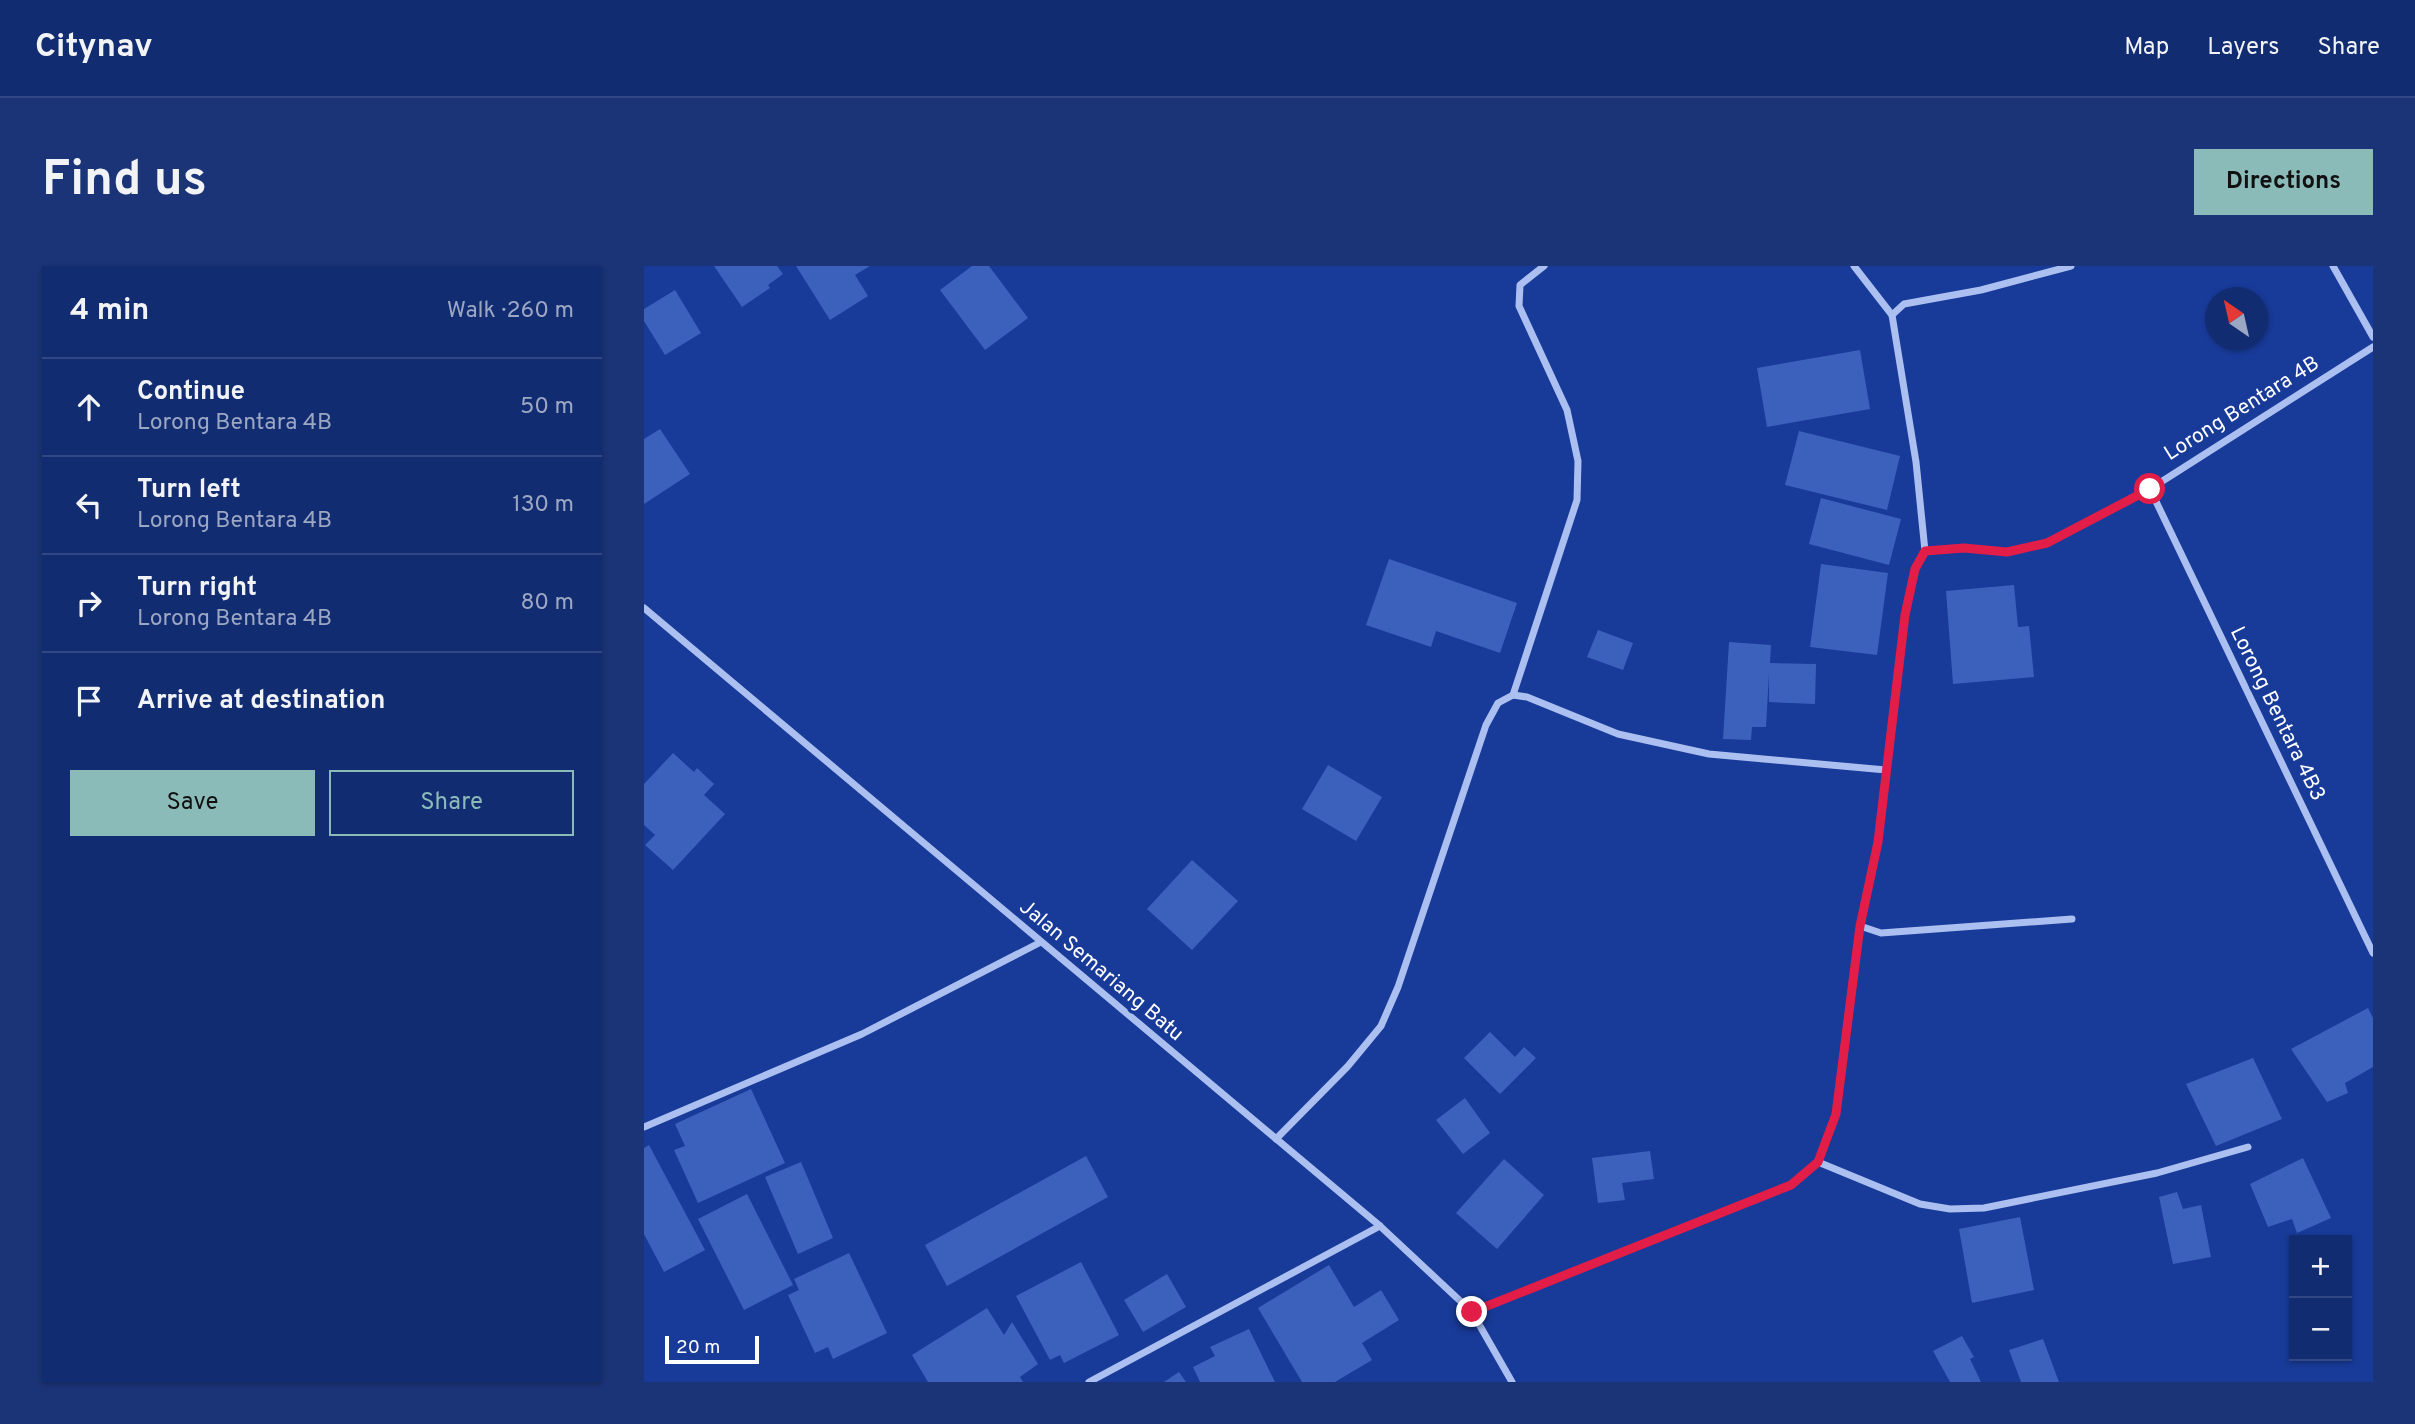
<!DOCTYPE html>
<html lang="en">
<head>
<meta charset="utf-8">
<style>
  :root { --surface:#122c72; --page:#1b3477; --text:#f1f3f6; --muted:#9ca7c4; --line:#314884; --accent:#8bbbb9 }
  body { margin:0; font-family:Overpass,sans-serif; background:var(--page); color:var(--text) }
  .controls { position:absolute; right:21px; bottom:21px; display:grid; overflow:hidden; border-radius:0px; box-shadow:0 2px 5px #0004 }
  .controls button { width:63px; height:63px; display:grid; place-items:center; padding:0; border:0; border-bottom:2px solid var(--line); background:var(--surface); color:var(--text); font:35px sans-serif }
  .compass { position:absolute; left:1561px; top:21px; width:63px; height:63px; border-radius:50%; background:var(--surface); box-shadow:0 2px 5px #0004; rotate:326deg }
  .scale { position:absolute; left:21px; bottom:18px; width:94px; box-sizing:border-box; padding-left:7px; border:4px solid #fff; border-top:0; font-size:19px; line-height:24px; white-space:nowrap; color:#fff; -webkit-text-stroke:5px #183a98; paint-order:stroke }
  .stop { position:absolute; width:21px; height:21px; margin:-16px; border:5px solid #e11d48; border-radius:50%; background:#fff }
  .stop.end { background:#e11d48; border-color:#fff; box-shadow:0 2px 7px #0008 }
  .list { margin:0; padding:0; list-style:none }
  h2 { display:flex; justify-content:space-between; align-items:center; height:91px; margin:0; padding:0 28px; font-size:30px }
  h2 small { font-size:23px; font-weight:400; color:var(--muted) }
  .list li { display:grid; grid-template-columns:46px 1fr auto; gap:21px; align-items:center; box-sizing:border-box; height:98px; padding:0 28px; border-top:2px solid var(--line) }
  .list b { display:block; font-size:26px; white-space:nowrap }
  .list p { margin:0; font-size:23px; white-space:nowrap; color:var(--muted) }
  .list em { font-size:23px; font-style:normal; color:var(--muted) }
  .actions { display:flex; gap:14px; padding:21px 28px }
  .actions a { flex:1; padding:16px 0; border:2px solid var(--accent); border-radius:0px; text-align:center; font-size:24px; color:var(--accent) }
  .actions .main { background:var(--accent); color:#111 }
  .icon { flex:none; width:38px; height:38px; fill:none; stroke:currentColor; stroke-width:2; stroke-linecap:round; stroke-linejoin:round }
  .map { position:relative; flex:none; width:1729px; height:1116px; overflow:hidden; border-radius:0px }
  header { display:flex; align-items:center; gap:42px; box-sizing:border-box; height:98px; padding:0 35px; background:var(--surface); border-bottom:2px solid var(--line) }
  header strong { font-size:33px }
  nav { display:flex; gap:38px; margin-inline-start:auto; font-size:24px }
  .intro { display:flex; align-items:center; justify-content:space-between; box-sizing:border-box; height:168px; padding:0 42px }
  h1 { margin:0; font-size:49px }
  .button { padding:18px 32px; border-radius:0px; background:var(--accent); color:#111; font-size:24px; font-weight:700 }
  main { display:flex; gap:42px; padding:0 42px }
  aside { flex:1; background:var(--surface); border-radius:0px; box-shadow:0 2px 5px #0004 }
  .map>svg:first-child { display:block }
  .building { fill:#3c61bd }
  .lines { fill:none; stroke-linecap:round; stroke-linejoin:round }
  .minor { stroke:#abbff1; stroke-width:7 }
  .route { stroke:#e11d48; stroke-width:9 }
  .labels { text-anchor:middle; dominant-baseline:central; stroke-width:7; stroke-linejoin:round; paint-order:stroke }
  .street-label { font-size:21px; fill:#fff; stroke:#183a98 }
</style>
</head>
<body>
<header>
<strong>Citynav</strong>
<nav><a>Map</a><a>Layers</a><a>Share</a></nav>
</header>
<div class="intro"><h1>Find us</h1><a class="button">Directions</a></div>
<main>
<aside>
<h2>4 min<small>Walk · 260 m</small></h2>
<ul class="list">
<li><svg class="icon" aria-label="ahead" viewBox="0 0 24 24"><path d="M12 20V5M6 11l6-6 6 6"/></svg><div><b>Continue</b><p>Lorong Bentara 4B</p></div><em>50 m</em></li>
<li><svg class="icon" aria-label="left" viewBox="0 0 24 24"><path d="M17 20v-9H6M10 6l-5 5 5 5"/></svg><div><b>Turn left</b><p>Lorong Bentara 4B</p></div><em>130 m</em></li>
<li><svg class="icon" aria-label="right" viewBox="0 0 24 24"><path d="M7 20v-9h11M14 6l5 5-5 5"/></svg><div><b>Turn right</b><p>Lorong Bentara 4B</p></div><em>80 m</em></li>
<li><svg class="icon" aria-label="arrive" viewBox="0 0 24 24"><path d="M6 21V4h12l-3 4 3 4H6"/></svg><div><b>Arrive at destination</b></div></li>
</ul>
<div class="actions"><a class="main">Save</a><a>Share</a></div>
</aside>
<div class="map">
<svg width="1729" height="1116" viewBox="0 0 1729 1116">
  <rect width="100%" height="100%" fill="#183a98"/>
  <!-- building -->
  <g class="building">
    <path d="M70 0H133L139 8 124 19 126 22 98 41Z"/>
    <path d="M152 0H226L211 9 224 30 186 54Z"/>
    <path d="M328 0H345L384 52 341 84 296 24Z"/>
    <path d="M31 24 57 67 21 89 0 55V43Z"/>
    <path d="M1216 84 1226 143 1123 161 1113 102Z"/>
    <path d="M16 163 46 208 0 238V173Z"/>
    <path d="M1155 165 1256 190 1243 244 1141 219Z"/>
    <path d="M1177 232 1257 253 1245 299 1165 278Z"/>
    <path d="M745 293 873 337 856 387 792 365 787 381 722 359Z"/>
    <path d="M1177 298 1244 307 1233 389 1166 381Z"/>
    <path d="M1370 319 1374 361 1385 360 1390 411 1309 418 1302 325Z"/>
    <path d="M954 364 989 377 979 404 943 391Z"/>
    <path d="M1085 376 1127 379 1126 397 1172 398 1171 438 1125 436V408L1122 461H1108L1107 474 1079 473Z"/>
    <path d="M29 487 50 506 53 502 70 518 60 529 81 548 29 604 1 579 11 569 0 559V518Z"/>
    <path d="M684 499 738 531 712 575 658 543Z"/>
    <path d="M548 594 594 635 548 684 503 643Z"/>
    <path d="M1724 742 1729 752V801L1701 817 1704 827 1683 836 1647 783Z"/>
    <path d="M846 766 871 791 880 781 892 792 856 828 820 792Z"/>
    <path d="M1609 792 1638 853 1572 880 1542 818Z"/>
    <path d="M107 823 141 897 54 937 30 884 41 880 31 858Z"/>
    <path d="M821 832 846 867 819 888 792 854Z"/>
    <path d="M5 879 61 984 20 1006 0 968V882Z"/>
    <path d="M1006 885 1010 913 978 917 981 934 954 937 948 892Z"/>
    <path d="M442 890 464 931 303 1020 281 979Z"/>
    <path d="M1659 892 1687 952 1653 967 1648 953 1624 961 1606 918Z"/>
    <path d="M860 893 900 929 853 983 812 947Z"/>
    <path d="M157 896 189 972 154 988 121 911Z"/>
    <path d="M1533 926 1539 943 1557 939 1567 991 1529 998 1515 931Z"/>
    <path d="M103 928 149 1019 100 1044 54 953Z"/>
    <path d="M1376 951 1390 1024 1328 1037 1315 963Z"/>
    <path d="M205 987 243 1067 189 1093 184 1081 171 1087 144 1029 155 1024 150 1013Z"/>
    <path d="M437 996 475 1069 420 1097 416 1089 406 1094 372 1030Z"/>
    <path d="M685 999 710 1041 737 1024 755 1054 718 1077 728 1094 691 1116H658L614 1042Z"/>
    <path d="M523 1008 542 1041 499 1066 480 1034Z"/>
    <path d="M343 1042 360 1069 368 1056 394 1098 376 1111 379 1116H284L268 1089Z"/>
    <path d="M605 1063 631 1116H556L549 1101 571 1090 566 1081Z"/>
    <path d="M1318 1070 1330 1091 1326 1093 1337 1116H1306L1289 1085Z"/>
    <path d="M1399 1073 1415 1116H1377L1365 1084Z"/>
    <path d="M535 1106 542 1116H520Z"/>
  </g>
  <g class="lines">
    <!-- minor -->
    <g class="minor">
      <path d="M1210 0 1248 49 1272 196 1281 285"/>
      <path d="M1689 0 1729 71"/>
      <path d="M1248 49 1260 38 1337 24 1427 0"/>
      <path d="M1506 223 1729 687"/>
      <path d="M0 342 736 960 828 1046 868 1116"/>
      <path d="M869 429 933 234 934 195 923 144 875 40 876 19 900 0"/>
      <path d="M1216 660 1237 667 1428 653"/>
      <path d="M0 861 218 768 395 677"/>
      <path d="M632 873 704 800 737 760 754 721 842 459 854 437 869 429 883 431 974 468 1065 488 1242 504"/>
      <path d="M1174 896 1276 938 1306 943 1340 942 1513 907 1604 881"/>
      <path d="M828 1046 1147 919 1174 896 1192 848 1216 660 1234 576 1261 349 1271 303 1281 285 1320 282 1363 286 1403 277 1506 223 1729 81"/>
      <path d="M445 1116 736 960"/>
    </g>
  </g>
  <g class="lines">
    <!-- route -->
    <path class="route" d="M828 1046 1147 919 1174 896 1192 848 1216 660 1234 576 1261 349 1271 303 1281 285 1320 282 1363 286 1403 277 1506 223"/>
  </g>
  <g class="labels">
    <!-- street labels -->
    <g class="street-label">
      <text transform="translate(1598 143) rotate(-32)">Lorong Bentara 4B</text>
      <text transform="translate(1633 448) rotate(64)">Lorong Bentara 4B3</text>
      <text transform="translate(457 705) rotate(40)">Jalan Semariang Batu</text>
    </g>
  </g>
</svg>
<div class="controls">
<button>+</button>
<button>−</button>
</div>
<svg class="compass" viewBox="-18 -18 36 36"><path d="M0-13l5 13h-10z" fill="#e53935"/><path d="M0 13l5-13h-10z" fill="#9ca7c4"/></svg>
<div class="scale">20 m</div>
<div class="stop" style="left:1506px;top:223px"></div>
<div class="stop end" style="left:828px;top:1046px"></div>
</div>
</main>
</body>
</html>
